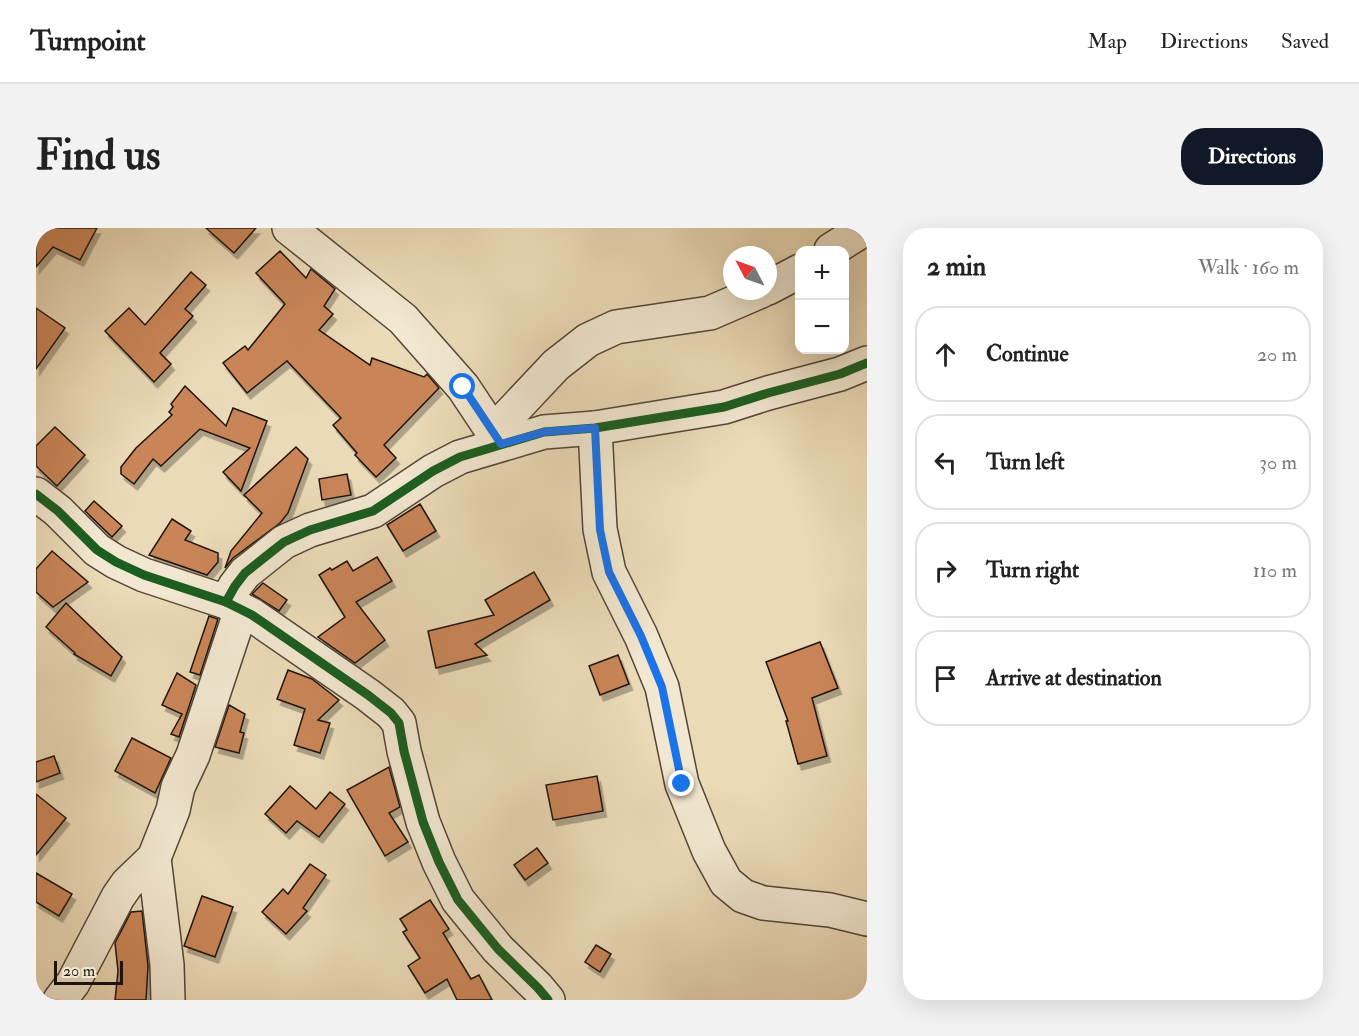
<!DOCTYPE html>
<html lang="en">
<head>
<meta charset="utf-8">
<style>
  :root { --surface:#fff; --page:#f2f2f2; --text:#222; --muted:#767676; --line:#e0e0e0; --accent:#111827 }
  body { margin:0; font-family:"IM FELL Double Pica",serif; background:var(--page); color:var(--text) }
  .controls { position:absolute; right:18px; top:18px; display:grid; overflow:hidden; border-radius:12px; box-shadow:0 6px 24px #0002 }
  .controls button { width:54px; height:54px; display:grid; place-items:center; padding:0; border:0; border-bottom:2px solid var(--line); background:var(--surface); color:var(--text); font:30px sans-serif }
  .compass { position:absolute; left:687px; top:18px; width:54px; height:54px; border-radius:50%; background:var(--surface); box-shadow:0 6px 24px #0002; rotate:311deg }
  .scale { position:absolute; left:18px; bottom:15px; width:69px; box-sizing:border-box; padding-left:6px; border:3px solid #1e140c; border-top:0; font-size:16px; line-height:21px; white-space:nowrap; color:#1e140c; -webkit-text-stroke:4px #f2e7d0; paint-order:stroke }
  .stop { position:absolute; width:18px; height:18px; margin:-14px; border:4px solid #1a73e8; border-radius:50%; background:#fff }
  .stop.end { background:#1a73e8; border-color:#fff; box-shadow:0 2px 6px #0008 }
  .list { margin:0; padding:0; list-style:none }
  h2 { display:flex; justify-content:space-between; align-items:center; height:78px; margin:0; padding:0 24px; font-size:26px }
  h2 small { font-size:20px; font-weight:400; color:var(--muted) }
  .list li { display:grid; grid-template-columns:39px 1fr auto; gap:18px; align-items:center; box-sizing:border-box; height:96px; margin:0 12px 12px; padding:0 12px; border:2px solid var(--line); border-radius:24px }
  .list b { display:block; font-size:22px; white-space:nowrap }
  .list em { font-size:20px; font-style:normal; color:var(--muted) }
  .icon { flex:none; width:33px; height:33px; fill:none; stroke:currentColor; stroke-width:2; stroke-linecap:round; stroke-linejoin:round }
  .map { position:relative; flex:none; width:831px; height:772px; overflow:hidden; border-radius:24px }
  header { display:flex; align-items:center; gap:36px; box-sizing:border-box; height:84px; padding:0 30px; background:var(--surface); border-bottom:2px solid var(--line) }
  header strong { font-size:28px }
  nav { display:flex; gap:33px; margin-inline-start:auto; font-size:21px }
  .intro { display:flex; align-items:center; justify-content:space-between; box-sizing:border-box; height:144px; padding:0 36px }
  h1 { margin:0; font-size:42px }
  .button { padding:15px 27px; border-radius:24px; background:var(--accent); color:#fff; font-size:21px; font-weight:700 }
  main { display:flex; gap:36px; padding:0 36px }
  aside { flex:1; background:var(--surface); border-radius:24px; box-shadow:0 6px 24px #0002 }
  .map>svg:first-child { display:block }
  .building { fill:#c98558; stroke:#1e140c; stroke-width:1.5; filter:url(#shadow) }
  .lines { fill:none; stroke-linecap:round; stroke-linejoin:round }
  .minor-casing { stroke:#514637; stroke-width:36 }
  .minor { stroke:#f2e7d0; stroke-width:33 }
  .cycleway-casing { stroke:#f2e7d0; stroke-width:13 }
  .cycleway { stroke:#1b5e20; stroke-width:9 }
  .route { stroke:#1a73e8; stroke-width:8 }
</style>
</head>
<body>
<header>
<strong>Turnpoint</strong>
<nav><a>Map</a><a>Directions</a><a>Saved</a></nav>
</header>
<div class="intro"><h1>Find us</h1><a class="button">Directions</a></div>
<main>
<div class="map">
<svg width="831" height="772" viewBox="0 0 831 772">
  <defs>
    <filter id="shadow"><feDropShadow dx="3.5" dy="6" stdDeviation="0" flood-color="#0004"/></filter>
  </defs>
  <rect width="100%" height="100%" fill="#ebdab7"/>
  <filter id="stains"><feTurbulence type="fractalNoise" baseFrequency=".00333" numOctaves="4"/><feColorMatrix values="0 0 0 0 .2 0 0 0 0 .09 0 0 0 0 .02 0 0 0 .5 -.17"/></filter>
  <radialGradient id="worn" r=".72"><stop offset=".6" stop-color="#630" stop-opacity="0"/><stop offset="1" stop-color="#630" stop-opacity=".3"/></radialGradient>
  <!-- building -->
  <g class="building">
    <path d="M0 0H61L44 32 17 19 0 39Z"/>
    <path d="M170 0H220L198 25Z"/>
    <path d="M244 23 270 50 275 41 299 61 288 78 297 86 283 102 334 137 336 130 388 149 391 146 403 160 348 217 360 230 340 249 319 227 321 225 297 197 305 190 251 133 211 165 187 135 209 118 212 122 249 76 220 45Z"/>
    <path d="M155 44 170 57 149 81 157 88 124 125 135 136 118 154 69 103 93 80 109 97Z"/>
    <path d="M0 80 29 100 0 141Z"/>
    <path d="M149 158 190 198 197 180 231 193 205 263 187 244 214 220 164 201 125 238 117 231 98 256 85 246V239L100 220 136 187 133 184 137 179 135 176Z"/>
    <path d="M19 199 49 227 21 258 0 238V218Z"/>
    <path d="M260 219 272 231 252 285 244 295 197 330 189 340 195 323 226 285 208 267Z"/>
    <path d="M311 246 315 267 286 272 283 251Z"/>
    <path d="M58 273 86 298 76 309 49 283Z"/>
    <path d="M384 276 400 303 367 323 351 297Z"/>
    <path d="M136 291 155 303 149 312 182 325V334L171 347 113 327Z"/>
    <path d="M16 323 52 354 17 379 0 364V341Z"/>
    <path d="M341 329 356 353 320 374 349 412 319 435 282 409 309 389 283 347 294 340 296 342 311 333 317 343Z"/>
    <path d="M498 344 514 372 439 416 451 427 400 440 392 403 458 387 449 372Z"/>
    <path d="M227 355 251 372 243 383 216 366Z"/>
    <path d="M30 375 86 429 75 448 38 426 39 425 10 399Z"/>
    <path d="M173 388 182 391 164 447 154 444Z"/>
    <path d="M784 414 802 460 776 470 791 528 762 536 750 493H752L730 434Z"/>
    <path d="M582 427 593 456 564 467 553 438Z"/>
    <path d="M252 442 276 451 303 472 282 492 294 495 284 525 258 517 269 481 241 471Z"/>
    <path d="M141 445 160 457 143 509 135 506 146 486 126 477Z"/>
    <path d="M193 477 209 486 204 504 208 505 203 525 179 519Z"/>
    <path d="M96 510 135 530 119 565 79 543Z"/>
    <path d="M18 528 24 545 0 554V534Z"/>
    <path d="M353 539 364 579 353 585 372 614 349 628 311 562Z"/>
    <path d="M561 548 567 583 517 592 510 557Z"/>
    <path d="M254 558 280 581 294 564 309 576 283 609 261 593 250 605 229 586Z"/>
    <path d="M0 566 30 590 0 627Z"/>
    <path d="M501 620 512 635 489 652 478 637Z"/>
    <path d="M274 636 290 647 267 680 271 683 250 706 226 684 247 661 252 666Z"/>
    <path d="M0 645 36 666 23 688 0 674Z"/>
    <path d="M166 668 197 679 179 729 148 718Z"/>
    <path d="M394 672 413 701 407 705 435 751 443 747 456 772H421L411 751 389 765 372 738 384 730 367 704 371 702 364 691Z"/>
    <path d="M106 683 112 738 110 772H79L82 743 79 715 95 684Z"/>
    <path d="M560 717 575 726 564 744 549 734Z"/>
  </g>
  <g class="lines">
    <!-- minor casing -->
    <g class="minor-casing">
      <g id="minor">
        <path d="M253 0 367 91 427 159 465 216"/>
        <path d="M795 22 830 0"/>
        <path d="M732 60 764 43"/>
        <path d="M559 200 564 301 573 344 605 408 626 459 646 556 673 623 690 654 707 668 727 675 794 682 831 691"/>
        <path d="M457 204 520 137 552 112 580 99 674 85 725 63"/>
        <path d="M0 266 22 283 61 322 80 334 108 347 190 374 216 387 332 467 355 485 363 495 368 523 387 594 403 634 422 672 462 721 502 760 512 772"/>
        <path d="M190 374 199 358 209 345 248 314 274 302 337 283 397 243 424 229 508 204 559 200 688 179 732 165 804 146 831 135"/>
        <path d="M118 630 131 737 132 772"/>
        <path d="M24 772 37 755 82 669 91 656 118 630 137 582 142 559 157 527 201 394 204 381"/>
      </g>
    </g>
    <!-- minor -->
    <use href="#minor" class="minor"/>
    <!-- cycleway casing -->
    <g class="cycleway-casing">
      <g id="cycleway">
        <path d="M0 266 22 283 61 322 80 334 108 347 190 374 216 387 332 467 355 485 363 495 368 523 387 594 403 634 422 672 462 721 502 760 512 772"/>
        <path d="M190 374 199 358 209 345 248 314 274 302 337 283 397 243 424 229 508 204 559 200 688 179 732 165 804 146 831 135"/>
      </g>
    </g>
    <!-- cycleway -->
    <use href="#cycleway" class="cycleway"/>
  </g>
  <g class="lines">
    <!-- route -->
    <path class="route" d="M427 159 465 216 508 204 559 200 564 302 573 344 605 408 626 459 646 556"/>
  </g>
  <rect width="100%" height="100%" filter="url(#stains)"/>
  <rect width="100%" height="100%" fill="url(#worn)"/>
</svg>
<div class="controls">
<button>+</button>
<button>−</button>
</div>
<svg class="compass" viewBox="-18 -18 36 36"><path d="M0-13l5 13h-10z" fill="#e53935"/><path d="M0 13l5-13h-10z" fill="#767676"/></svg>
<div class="scale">20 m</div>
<div class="stop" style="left:427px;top:159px"></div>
<div class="stop end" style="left:646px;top:556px"></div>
</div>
<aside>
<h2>2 min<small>Walk · 160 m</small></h2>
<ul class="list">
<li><svg class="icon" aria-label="ahead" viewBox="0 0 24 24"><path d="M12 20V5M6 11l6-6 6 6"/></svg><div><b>Continue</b></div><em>20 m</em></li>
<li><svg class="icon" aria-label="left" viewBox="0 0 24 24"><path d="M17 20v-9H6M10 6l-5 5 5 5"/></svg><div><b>Turn left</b></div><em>30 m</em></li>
<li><svg class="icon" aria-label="right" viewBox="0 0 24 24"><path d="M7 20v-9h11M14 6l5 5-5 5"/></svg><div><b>Turn right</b></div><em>110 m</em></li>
<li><svg class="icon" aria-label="arrive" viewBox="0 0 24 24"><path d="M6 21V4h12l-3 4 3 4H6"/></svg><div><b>Arrive at destination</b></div></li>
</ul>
</aside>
</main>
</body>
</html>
